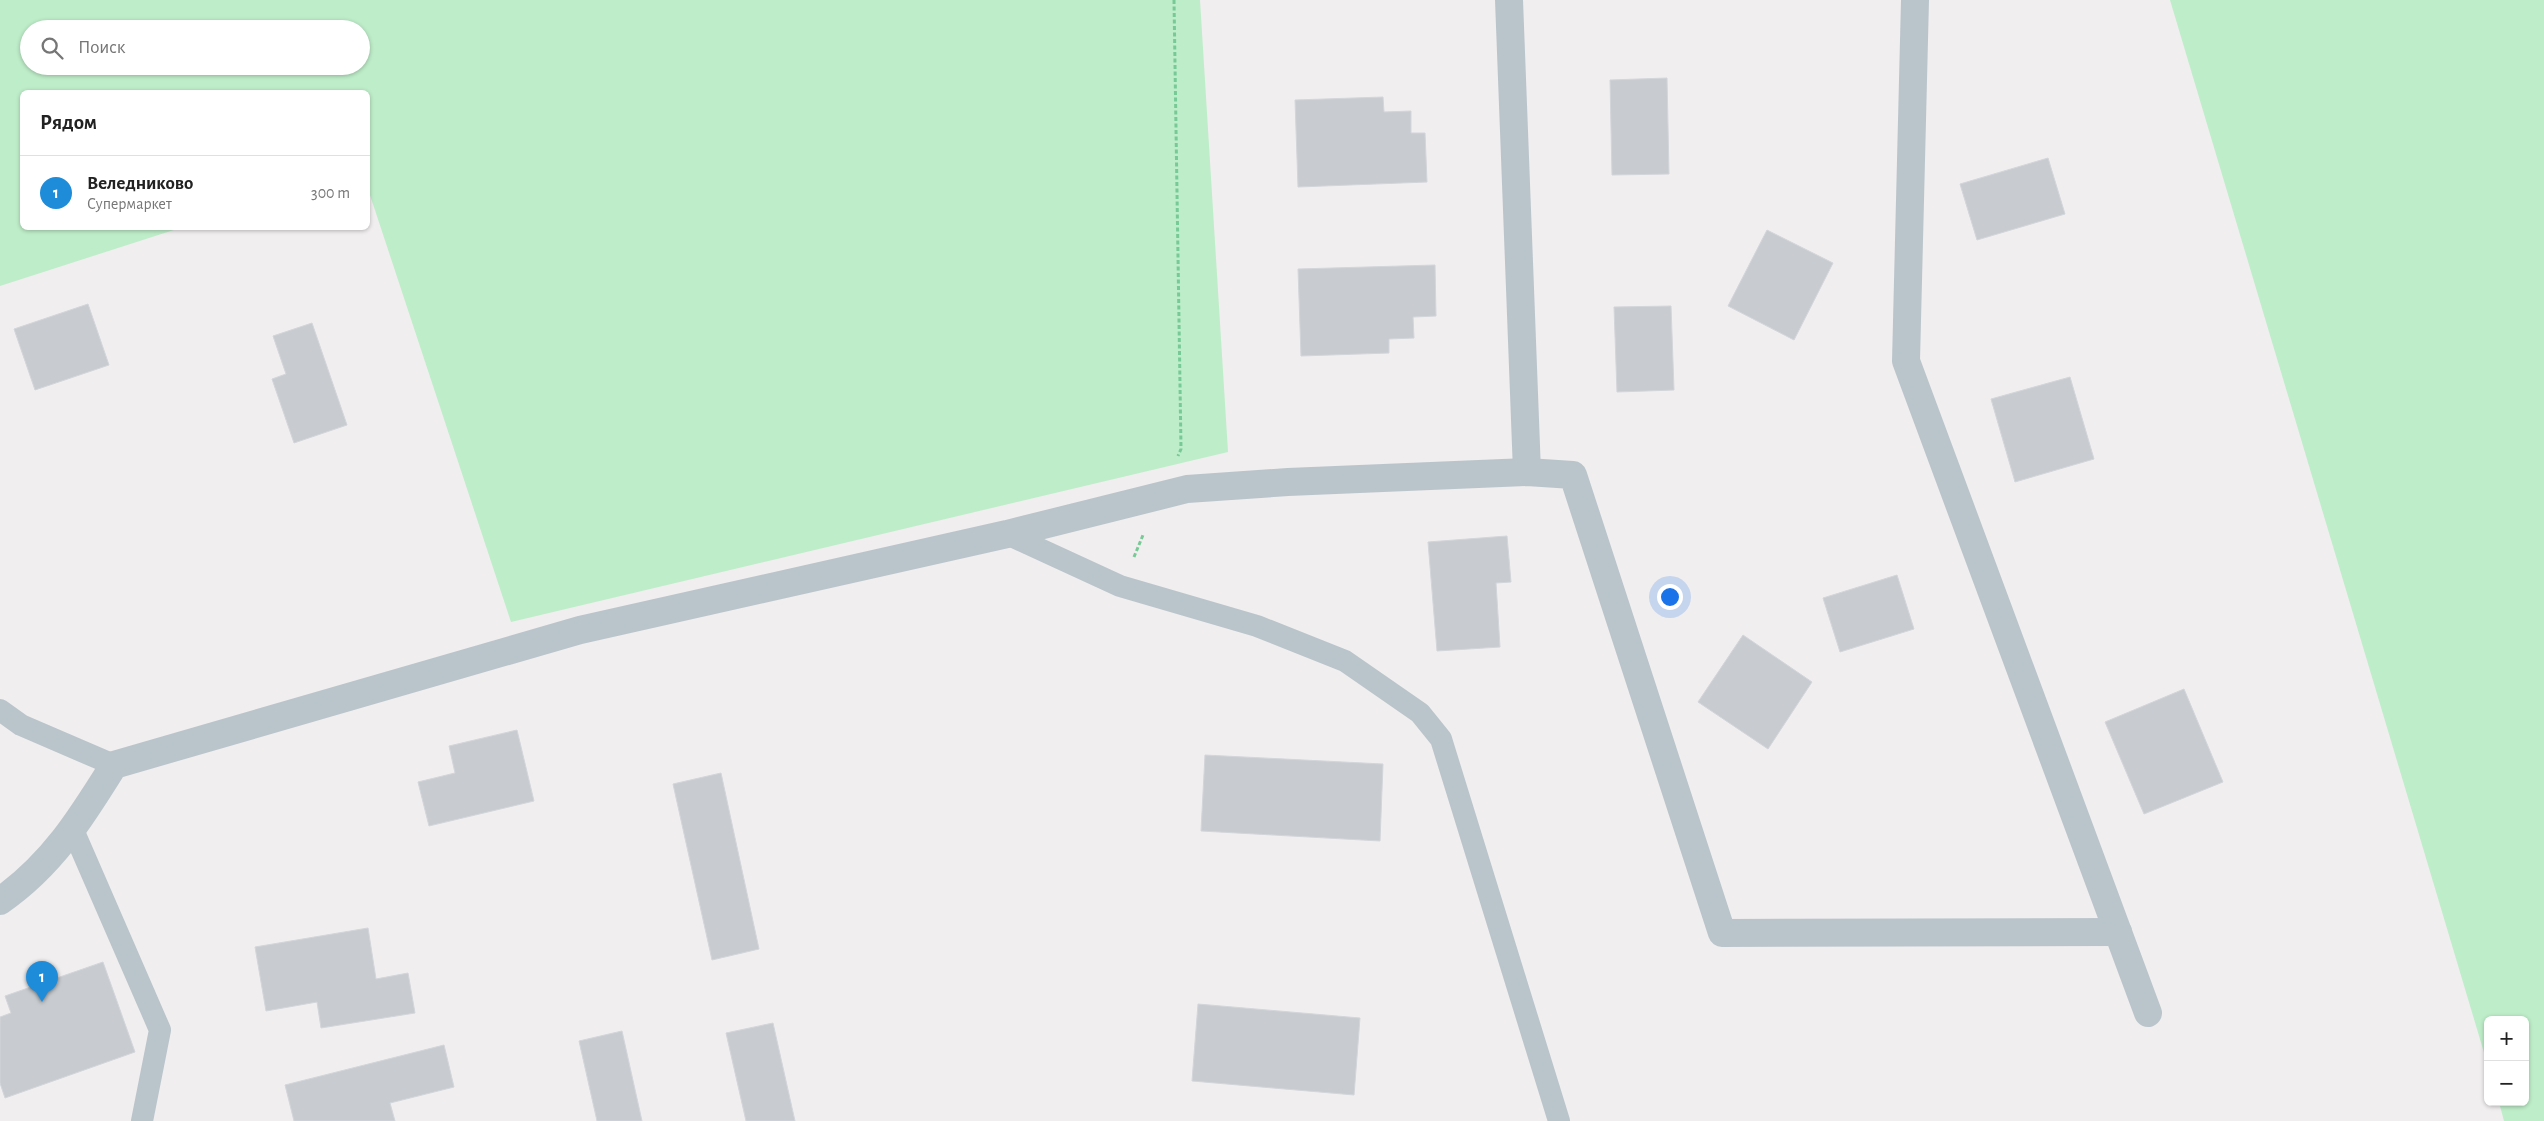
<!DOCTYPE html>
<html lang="ru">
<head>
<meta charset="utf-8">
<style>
  :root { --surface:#fff; --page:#f2f2f2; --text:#222; --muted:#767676; --line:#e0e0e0; --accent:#1f8cda }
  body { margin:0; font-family:"Alegreya Sans",sans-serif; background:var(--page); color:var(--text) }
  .controls { position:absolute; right:15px; bottom:15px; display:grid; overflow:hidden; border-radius:8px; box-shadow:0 1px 4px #0004 }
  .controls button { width:45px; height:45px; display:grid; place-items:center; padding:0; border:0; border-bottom:1px solid var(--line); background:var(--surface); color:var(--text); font:25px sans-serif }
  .you { position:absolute; left:1669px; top:596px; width:18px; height:18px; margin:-12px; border:4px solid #fff; border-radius:50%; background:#1a73e8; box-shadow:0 0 0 8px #1a73e833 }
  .badge { display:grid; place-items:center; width:32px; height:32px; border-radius:50%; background:var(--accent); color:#fff; font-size:16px; font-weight:700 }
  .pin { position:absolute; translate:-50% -41px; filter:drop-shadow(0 1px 2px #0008) }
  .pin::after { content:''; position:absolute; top:26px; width:18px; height:15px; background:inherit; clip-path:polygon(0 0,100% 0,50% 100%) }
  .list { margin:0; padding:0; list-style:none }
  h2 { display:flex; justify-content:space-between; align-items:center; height:65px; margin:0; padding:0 20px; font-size:21px }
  h2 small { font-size:16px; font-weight:400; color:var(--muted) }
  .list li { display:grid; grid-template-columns:32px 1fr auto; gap:15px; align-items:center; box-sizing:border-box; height:75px; padding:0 20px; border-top:1px solid var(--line) }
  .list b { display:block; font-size:19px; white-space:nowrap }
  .list p { margin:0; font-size:16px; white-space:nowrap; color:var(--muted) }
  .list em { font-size:16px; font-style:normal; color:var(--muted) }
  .icon { flex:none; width:28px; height:28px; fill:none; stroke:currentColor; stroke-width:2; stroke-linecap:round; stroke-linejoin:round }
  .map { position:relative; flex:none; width:2544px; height:1121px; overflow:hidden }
  .search { position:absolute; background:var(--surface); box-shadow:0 1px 4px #0004; left:20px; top:20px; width:350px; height:55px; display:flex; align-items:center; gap:12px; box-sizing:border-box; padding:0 18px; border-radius:28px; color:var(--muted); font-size:19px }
  .panel { position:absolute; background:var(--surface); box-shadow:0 1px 4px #0004; left:20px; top:90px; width:350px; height:140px; border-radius:8px }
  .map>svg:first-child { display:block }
  .green { fill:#beedc9; fill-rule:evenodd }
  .building { fill:#c8ccd1; stroke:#d2d5da }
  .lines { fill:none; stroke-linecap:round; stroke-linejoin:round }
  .path { stroke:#77ca95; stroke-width:3; stroke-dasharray:4 2.5; stroke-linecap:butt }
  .lane { stroke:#bac5cb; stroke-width:22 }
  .street { stroke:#bac5cb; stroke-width:28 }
</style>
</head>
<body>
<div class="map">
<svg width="2544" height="1121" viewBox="0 0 2544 1121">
  <rect width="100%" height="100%" fill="#f1eeef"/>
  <!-- green -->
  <g class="green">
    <path d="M0 0H1200L1228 452 511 622 368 189V92H22V228H180L0 286ZM29 29H361V66H29Z"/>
    <path d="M2170 0H2544V1121H2504L2499 1102H2525V1020H2488V1066Z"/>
  </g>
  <!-- building -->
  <g class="building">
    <path d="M1667 78 1669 174 1612 175 1610 80Z"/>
    <path d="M1383 97 1384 112 1411 111V133H1425L1427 182 1298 187 1295 100Z"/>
    <path d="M2048 158 2065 214 1977 240 1960 184Z"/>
    <path d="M1767 230 1833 263 1794 340 1728 306Z"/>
    <path d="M1435 265 1436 316 1413 317 1414 338 1389 339V353L1301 356 1298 269Z"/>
    <path d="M88 304 109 365 35 390 14 329Z"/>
    <path d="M1671 306 1674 390 1617 392 1614 307Z"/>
    <path d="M312 323 347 425 294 443 272 379 286 374 273 336Z"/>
    <path d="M2070 377 2094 459 2015 482 1991 399Z"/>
    <path d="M1507 536 1511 582 1496 583 1500 647 1437 651 1428 542Z"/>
    <path d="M1897 575 1914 629 1840 652 1823 598Z"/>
    <path d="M1743 635 1812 682 1768 749 1698 702Z"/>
    <path d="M2184 689 2223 782 2144 814 2105 722Z"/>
    <path d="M517 730 534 801 429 826 418 782 455 773 449 746Z"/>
    <path d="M1205 755 1383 764 1380 841 1201 831Z"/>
    <path d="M721 773 759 949 712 960 673 784Z"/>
    <path d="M368 928 376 979 408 973 415 1013 321 1028 317 1002 266 1011 255 947Z"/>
    <path d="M103 962 135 1052 5 1098 0 1083V1017L11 1013 5 996Z"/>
    <path d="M1198 1004 1360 1018 1354 1095 1192 1081Z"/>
    <path d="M773 1023 795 1121H746L726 1033Z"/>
    <path d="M622 1031 642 1121H597L579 1041Z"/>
    <path d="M444 1045 454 1087 390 1103 395 1121H294L285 1085Z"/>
  </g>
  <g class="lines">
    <!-- path -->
    <g class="path">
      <path d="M1174 0 1181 449 1178 456"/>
      <path d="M1134 557 1143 535"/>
    </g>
    <!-- lane -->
    <g class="lane">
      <path d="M1007 534 1120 586 1257 626 1345 661 1420 713 1441 739 1559 1121"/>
      <path d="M0 710 21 725 114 765"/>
      <path d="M73 830 160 1030 142 1121"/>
    </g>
    <!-- street -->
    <g class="street">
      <path d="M1509 0 1527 472"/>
      <path d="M1915 0 1906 361 2148 1013"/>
      <path d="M0 901C52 865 81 818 114 765L580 630 1007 534 1187 489 1288 482 1527 472 1573 475 1722 933 2118 932"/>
    </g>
  </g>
</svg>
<div class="controls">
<button>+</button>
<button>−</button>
</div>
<div class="you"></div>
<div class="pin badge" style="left:42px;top:1002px">1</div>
<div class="search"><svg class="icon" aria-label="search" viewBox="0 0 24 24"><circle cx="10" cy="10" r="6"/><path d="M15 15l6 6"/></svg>Поиск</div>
<section class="panel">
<h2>Рядом<small></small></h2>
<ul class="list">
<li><span class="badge">1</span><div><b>Веледниково</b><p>Супермаркет</p></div><em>300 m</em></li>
</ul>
</section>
</div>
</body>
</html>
